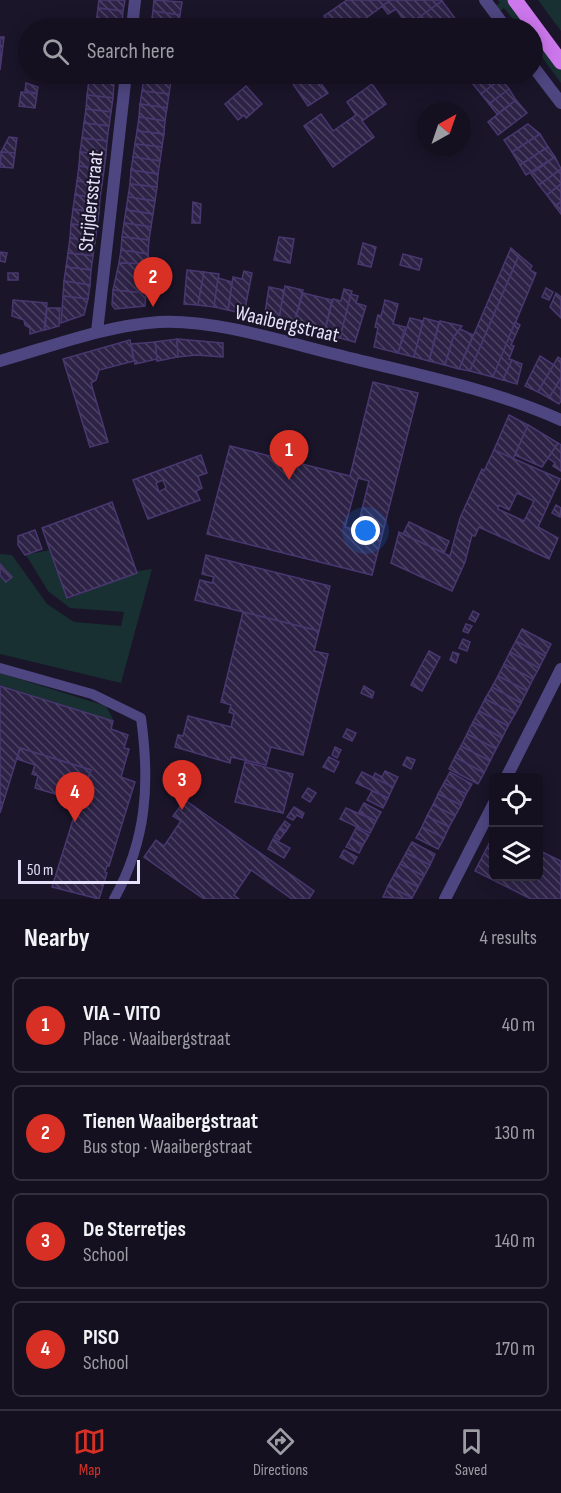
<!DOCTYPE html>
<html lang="en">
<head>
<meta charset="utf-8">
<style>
  :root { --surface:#14101f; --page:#211e2c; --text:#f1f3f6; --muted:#9d9da4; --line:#33303d; --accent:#d93025 }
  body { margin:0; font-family:"Sofia Sans Condensed",sans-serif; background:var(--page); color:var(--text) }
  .controls { position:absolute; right:18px; bottom:18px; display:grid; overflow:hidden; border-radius:9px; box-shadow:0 3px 15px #0003 }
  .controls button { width:54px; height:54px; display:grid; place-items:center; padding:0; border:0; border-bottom:2px solid var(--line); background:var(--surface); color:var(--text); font:30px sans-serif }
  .compass { position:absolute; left:417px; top:102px; width:54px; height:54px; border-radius:50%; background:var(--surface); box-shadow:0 3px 15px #0003; rotate:40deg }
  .scale { position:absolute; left:18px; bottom:15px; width:122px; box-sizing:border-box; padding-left:6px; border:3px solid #e6e1fb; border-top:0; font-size:16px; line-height:21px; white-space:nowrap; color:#e6e1fb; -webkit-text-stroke:4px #1a1529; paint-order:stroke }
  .you { position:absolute; left:366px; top:531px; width:21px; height:21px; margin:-15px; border:4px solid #fff; border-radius:50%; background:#1a73e8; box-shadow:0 0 0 9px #1a73e833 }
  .badge { display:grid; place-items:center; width:39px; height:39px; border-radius:50%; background:var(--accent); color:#fff; font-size:20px; font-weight:700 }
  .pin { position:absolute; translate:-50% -50px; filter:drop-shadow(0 2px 3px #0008) }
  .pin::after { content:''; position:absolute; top:32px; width:21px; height:18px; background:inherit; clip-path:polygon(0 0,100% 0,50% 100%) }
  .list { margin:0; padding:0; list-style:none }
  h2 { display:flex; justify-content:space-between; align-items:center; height:78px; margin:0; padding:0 24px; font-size:26px }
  h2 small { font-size:20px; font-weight:400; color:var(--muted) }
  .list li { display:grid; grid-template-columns:39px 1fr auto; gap:18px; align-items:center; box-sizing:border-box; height:96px; margin:0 12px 12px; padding:0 12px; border:2px solid var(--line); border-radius:9px }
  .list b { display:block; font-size:22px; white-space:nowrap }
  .list p { margin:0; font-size:20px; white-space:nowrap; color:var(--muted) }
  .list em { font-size:20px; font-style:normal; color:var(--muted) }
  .icon { flex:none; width:33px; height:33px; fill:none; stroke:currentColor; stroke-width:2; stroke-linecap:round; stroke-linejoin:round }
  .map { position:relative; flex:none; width:561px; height:899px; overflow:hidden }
  .search { position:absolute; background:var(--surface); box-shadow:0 3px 15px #0003; left:18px; right:18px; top:18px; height:66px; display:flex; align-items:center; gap:15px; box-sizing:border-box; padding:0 21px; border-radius:33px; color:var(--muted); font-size:22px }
  .sheet { height:510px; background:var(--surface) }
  nav { display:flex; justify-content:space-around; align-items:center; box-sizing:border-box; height:84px; border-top:2px solid var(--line); background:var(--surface); font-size:16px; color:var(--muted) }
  nav a { display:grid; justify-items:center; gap:3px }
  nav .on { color:var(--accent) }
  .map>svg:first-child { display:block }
  .green { fill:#183032 }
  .building { fill:url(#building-back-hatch); stroke:#493870; stroke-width:1.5; fill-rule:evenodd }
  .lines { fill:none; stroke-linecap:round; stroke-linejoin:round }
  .service { stroke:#4e4681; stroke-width:10 }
  .minor { stroke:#4e4681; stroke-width:12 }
  .primary { stroke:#cc77ec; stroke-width:15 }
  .labels { text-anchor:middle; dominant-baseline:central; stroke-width:4.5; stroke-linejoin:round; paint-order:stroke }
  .street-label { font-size:21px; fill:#e6e1fb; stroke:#1a1529 }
</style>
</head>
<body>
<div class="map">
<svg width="561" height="899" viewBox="0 0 561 899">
  <defs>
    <pattern id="building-back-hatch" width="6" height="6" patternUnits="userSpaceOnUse" patternTransform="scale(1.5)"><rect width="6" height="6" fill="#2e2347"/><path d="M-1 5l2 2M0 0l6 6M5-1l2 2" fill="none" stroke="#4c4362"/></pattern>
  </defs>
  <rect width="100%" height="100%" fill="#1a1529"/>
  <!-- green -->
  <g class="green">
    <path d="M498 0H509L530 28H520L504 8 498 12 494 7 500 3Z"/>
    <path d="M538 0H561V31Z"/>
    <path d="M532 32 561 70V83L533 45Z"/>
    <path d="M49 550 68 599 138 571 152 569 121 683 0 654V554L12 555 47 604 74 622 121 626 124 612 70 608 48 591 26 555Z"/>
    <path d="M0 673 106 706 114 721 0 685Z"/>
  </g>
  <!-- building -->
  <g class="building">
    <path d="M99 0H125L123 11 98 8Z"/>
    <path d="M154 0 182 2 180 15 153 11Z"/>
    <path d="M347 0H391L352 28H333L324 16Z"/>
    <path d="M391 0H441L442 1 408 26 396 9 388 14 382 6Z"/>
    <path d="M442 1 457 21 446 28H420L414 21Z"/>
    <path d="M98 8 123 11 122 26 96 23Z"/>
    <path d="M153 11 180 15 178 28 151 24Z"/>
    <path d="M457 21 463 28H446Z"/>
    <path d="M96 23 122 26 121 28H95Z"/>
    <path d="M151 24 178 28H150Z"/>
    <path d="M0 37H4L0 70Z"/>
    <path d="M90 74H116L114 83 89 80Z"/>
    <path d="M144 74H172L171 81 144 77Z"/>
    <path d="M297 74H314L328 93 308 106 289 78Z"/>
    <path d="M465 74H486L473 84Z"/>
    <path d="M486 74H496L501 79 481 94 473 84Z"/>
    <path d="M144 77 171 81 169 94 142 91Z"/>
    <path d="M501 79 509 89 489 104 481 94Z"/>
    <path d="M89 80 114 83 113 98 87 95Z"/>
    <path d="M26 83 38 87 37 93 25 91Z"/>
    <path d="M372 84 386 104 362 121 374 137 333 167 304 126 321 114 333 131 356 115 347 102Z"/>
    <path d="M246 86 262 104 246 118 244 115 238 120 225 104Z"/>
    <path d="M509 89 516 100 497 114 489 104Z"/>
    <path d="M142 91 169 94 167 108 140 104Z"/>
    <path d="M21 92 37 94 35 108 19 106Z"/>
    <path d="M87 95 113 98 111 112 86 109Z"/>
    <path d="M516 100 527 113 498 135 488 122Z"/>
    <path d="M140 104 167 108 165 121 139 117Z"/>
    <path d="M86 109 111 112 109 126 84 123Z"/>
    <path d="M139 117 165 121 164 134 137 131Z"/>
    <path d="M84 123 109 126 107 141 82 138Z"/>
    <path d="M528 124 540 134 512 152 504 140Z"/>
    <path d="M137 131 164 134 162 147 135 144Z"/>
    <path d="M540 134 548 147 520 165 512 152Z"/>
    <path d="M9 137 17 138 15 153 1 152Z"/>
    <path d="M82 138 107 141 106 155 80 152Z"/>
    <path d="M135 144 162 147 160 161 133 157Z"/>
    <path d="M548 147 555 157 526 175 520 165Z"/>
    <path d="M1 152 15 153 13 168 0 167Z"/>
    <path d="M80 152 106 155 104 170 79 166Z"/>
    <path d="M133 157 160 161 158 174 131 170Z"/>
    <path d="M555 157 561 169 539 185 531 174Z"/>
    <path d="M79 166 104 170 102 184 77 181Z"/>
    <path d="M561 169V184L547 195 539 185Z"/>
    <path d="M131 170 158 174 157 187 130 184Z"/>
    <path d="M77 181 102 184 100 198 75 195Z"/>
    <path d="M130 184 157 187 155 201 128 197Z"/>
    <path d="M561 184V202L555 206 547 195Z"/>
    <path d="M75 195 100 198 99 213 73 209Z"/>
    <path d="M128 197 155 201 153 214 126 210Z"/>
    <path d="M193 202 201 204 200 223H192Z"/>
    <path d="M561 202V214L555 206Z"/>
    <path d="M73 209 99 213 97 227 71 224Z"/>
    <path d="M126 210 153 214 151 227 124 223Z"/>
    <path d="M124 223 151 227 149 240 122 237Z"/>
    <path d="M71 224 97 227 95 242 70 238Z"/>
    <path d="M122 237 149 240 148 254 121 250Z"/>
    <path d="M279 237 294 239 290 263 274 260Z"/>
    <path d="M70 238 95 242 93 256 68 253Z"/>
    <path d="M363 243 376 247 371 267 358 264Z"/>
    <path d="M511 248 519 255 470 371 459 369Z"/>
    <path d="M121 250 148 254 149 264 119 263Z"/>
    <path d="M0 252 7 253 5 262 0 261Z"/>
    <path d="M68 253 93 256 91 270 66 267Z"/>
    <path d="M403 254 422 259 419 270 400 265Z"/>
    <path d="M519 255 532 266 530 270 536 273 493 377 470 371Z"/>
    <path d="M119 263 149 264 147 293 113 290Z"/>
    <path d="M66 267 91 270 90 285 64 281Z"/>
    <path d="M187 270 204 272 198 305 184 304Z"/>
    <path d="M244 271 252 273 244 314 228 310 233 277 242 279Z"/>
    <path d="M204 272 219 274 214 307 198 305Z"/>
    <rect x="8" y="273" width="10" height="7"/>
    <path d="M218 278 232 282 228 310 214 307Z"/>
    <path d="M64 281 90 285 88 299 63 296Z"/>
    <path d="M285 286 303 290 293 327 278 323Z"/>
    <path d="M269 287 284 290 278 323 264 319Z"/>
    <path d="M546 288 553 292 549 300 542 297Z"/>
    <path d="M344 289 352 291 340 338 324 334 333 299 341 301Z"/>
    <path d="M113 290 146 293 145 306 115 309 112 305Z"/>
    <path d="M303 293 332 300 324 334 293 327Z"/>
    <path d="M556 293 561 297V318L550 307Z"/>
    <path d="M351 294 358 296 356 303 366 306 355 342 340 338Z"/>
    <path d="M63 296 88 299 84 315 61 323Z"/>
    <path d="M13 300 47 303 44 330 30 334V328L25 325 24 320 12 316Z"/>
    <path d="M385 300 398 304 393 324 405 327 398 353 374 347 378 328 375 327 378 315 381 316Z"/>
    <path d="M47 308H60L59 326 45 330Z"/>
    <path d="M410 318 423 321 414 357 398 353Z"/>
    <path d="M424 318 439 322 429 361 414 357Z"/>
    <path d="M440 321 462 326 453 338 445 365 429 361Z"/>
    <path d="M515 322 520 325 511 345 514 346 509 359 512 360 503 380 493 377Z"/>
    <path d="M460 329 473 335 459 369 445 365 453 338Z"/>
    <path d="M177 339 178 357 157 361 155 342Z"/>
    <path d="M177 339 223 343V357L196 355 178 357Z"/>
    <path d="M130 340 134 361 99 370 96 380 91 383 108 442 90 447 63 359Z"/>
    <path d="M155 342 157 359 135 364 131 344Z"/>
    <path d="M540 356 554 365 538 392 525 386Z"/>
    <path d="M558 357 561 359V378L549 398 538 392Z"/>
    <path d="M512 360 522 364 517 384 503 380Z"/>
    <path d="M561 378V401L559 404 549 398Z"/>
    <path d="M373 382 418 393 372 575 207 534 230 446 350 476ZM358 478 369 481 357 530 345 527Z"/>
    <path d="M509 415 528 425 513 459 494 450Z"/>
    <path d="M528 425 558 443 542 467 515 455Z"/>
    <path d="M558 443 561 445V471L553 466 555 463 548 458Z"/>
    <path d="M494 450 560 479 538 527 558 538 549 559 479 527 475 536 472 535 465 562 452 591 391 563 399 532 450 556 460 518 482 469 484 471ZM517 493 534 501 524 521 498 509 499 505 509 510Z"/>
    <path d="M201 455 207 473 198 476 202 488 196 491 200 500 148 519 133 480ZM163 480 166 488 159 492 156 483Z"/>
    <path d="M112 502 137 573 67 598 42 528Z"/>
    <path d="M556 505 561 508 560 517 552 513Z"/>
    <path d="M409 522 449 541 444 553 403 534Z"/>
    <path d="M35 530 42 549 25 555 18 545V536Z"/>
    <path d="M206 555 330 586 319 631 195 600 200 580 212 583 214 577 202 574Z"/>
    <path d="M0 564 12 577 6 582 0 575Z"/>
    <path d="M473 611 479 614 475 622 469 619Z"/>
    <path d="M243 612 319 631 314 651 328 654 303 755 271 747 266 765 231 757 230 763 175 747 178 735 183 736 188 716 231 727 234 714 229 712 231 705 221 702Z"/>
    <path d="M466 624 472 626 468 633 463 631Z"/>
    <path d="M522 629 551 644 545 656 516 641Z"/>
    <path d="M463 639 470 642 467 651 459 648Z"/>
    <path d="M516 641 545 656 539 668 510 652Z"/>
    <path d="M429 651 440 657 422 691 411 685Z"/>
    <path d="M453 652 459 654 456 663 450 660Z"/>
    <path d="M510 652 539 668 533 679 504 664Z"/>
    <path d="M504 664 533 679 527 691 498 676Z"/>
    <path d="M498 676 527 691 521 703 492 687Z"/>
    <path d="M0 686 113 721 111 729 128 735 124 748 129 749 121 777 135 782 109 866H107L105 872 107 873 99 899 52 887 87 775 91 770 20 748 0 813Z"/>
    <path d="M364 686 374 692 372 698 361 693Z"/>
    <path d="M492 687 521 703 515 714 485 699Z"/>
    <path d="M485 699 515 714 508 726 479 711Z"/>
    <path d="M479 711 508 726 502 738 473 722Z"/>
    <path d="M473 722 502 738 496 749 467 734Z"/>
    <path d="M347 729 356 733 352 741 343 737Z"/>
    <path d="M467 734 496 749 490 761 461 746Z"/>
    <path d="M461 746 490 761 484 773 455 757Z"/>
    <path d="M335 747 341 750 337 758 332 755Z"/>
    <path d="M20 748 91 770 79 801 35 788 38 776 32 774 35 765 17 759Z"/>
    <path d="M329 757 339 762 334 772 323 767Z"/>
    <path d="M407 757 415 760 411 769 403 765Z"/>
    <path d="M455 757 484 773 478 784 449 769Z"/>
    <path d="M245 762 293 774 283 813 235 802Z"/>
    <path d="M385 771 398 777 393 787 373 778 375 773 382 777Z"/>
    <path d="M362 772 393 787 388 798 356 783Z"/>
    <path d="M450 772 472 784 466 794 444 783Z"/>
    <path d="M444 783 466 794 461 805 438 794Z"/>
    <path d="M308 788 316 793 310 802 302 797Z"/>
    <path d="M372 791 388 798 383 808 367 800Z"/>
    <path d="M438 794 461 805 455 816 433 805Z"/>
    <path d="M185 800 314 891 309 899H292L251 870 234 895 239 899H204L144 857 156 840 164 846 181 821 173 816Z"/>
    <path d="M364 803 381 812 376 821 359 812Z"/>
    <path d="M433 805 455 816 449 827 427 816Z"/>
    <path d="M294 807 304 813 302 818 297 815 293 820 287 817Z"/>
    <path d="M346 808 376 821 370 833 340 819Z"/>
    <path d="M427 816 449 827 444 838 422 827Z"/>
    <path d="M285 821 290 825 286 831 280 828Z"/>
    <path d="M422 827 444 838 438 849 416 838Z"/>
    <path d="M280 828 286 831 279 840 274 837Z"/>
    <path d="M356 828 369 835 363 845 351 838Z"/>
    <path d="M494 834V876H538V850L561 861V899H531L475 871Z"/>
    <path d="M351 838 363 845 359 853 346 847Z"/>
    <path d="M273 839 290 848 284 858 268 849Z"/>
    <path d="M412 842 435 854 430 865 406 853Z"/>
    <path d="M344 850 357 857 353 864 340 857Z"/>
    <path d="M406 853 430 865 424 876 400 864Z"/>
    <path d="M400 864 424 876 418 887 394 875Z"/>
    <path d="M394 875 418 887 412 898 388 886Z"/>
    <path d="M388 886 412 898V899L383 897Z"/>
  </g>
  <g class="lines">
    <!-- service -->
    <path class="service" d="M0 668 92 694 141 718C150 783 147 840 114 899"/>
    <!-- minor -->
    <g class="minor">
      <path d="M485 0 506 28"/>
      <path d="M132 28 135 0"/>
      <path d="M532 65 561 103"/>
      <path d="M97 332 126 74"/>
      <path d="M0 361C53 346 104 326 159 322 212 319 282 341 334 354 409 373 490 388 561 420"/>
      <path d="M506 778 561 669"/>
      <path d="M445 899 494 803"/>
    </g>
    <!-- primary -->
    <path class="primary" d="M515 0 561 62"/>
  </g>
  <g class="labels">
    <!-- street labels -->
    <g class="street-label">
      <text transform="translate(91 201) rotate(-84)">Strijdersstraat</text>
      <text transform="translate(287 324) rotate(13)">Waaibergstraat</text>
    </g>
  </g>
</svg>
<div class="controls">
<button><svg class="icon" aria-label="locate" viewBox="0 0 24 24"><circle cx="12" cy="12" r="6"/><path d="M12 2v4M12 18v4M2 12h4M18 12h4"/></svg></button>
<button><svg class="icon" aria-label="layers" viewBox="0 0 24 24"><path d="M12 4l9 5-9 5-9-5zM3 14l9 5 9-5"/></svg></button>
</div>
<svg class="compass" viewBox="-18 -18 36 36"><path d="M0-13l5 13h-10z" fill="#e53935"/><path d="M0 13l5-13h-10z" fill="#9d9da4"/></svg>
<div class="scale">50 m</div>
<div class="you"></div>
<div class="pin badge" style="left:289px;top:480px">1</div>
<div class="pin badge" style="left:153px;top:307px">2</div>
<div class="pin badge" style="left:182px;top:810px">3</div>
<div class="pin badge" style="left:75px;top:822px">4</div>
<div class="search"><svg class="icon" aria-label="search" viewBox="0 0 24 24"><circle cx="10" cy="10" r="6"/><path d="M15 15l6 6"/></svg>Search here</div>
</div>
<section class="sheet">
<h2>Nearby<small>4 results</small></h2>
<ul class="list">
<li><span class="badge">1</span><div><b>VIA - VITO</b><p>Place · Waaibergstraat</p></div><em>40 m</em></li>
<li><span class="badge">2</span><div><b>Tienen Waaibergstraat</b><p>Bus stop · Waaibergstraat</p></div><em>130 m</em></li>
<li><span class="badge">3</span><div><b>De Sterretjes</b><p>School</p></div><em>140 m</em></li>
<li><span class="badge">4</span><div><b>PISO</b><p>School</p></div><em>170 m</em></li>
</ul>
</section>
<nav>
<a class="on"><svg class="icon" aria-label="map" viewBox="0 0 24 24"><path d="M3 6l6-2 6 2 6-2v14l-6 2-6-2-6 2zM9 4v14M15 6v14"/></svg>Map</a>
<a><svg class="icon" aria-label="directions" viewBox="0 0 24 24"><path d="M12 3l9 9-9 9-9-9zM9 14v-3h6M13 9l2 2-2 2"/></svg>Directions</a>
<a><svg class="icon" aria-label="saved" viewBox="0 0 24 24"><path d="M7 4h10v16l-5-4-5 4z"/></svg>Saved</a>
</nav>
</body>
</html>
